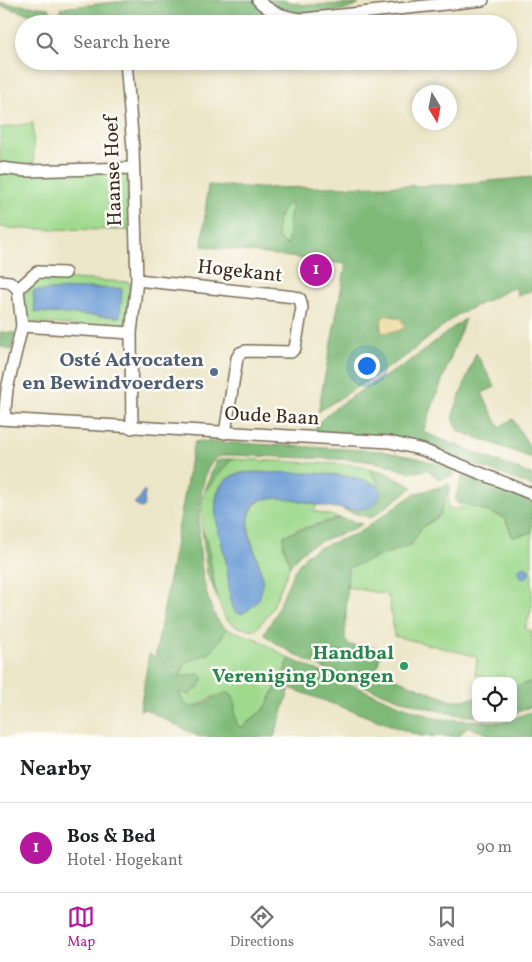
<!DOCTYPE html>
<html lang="en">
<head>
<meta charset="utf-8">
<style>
  :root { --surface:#fff; --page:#f2f2f2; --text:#202124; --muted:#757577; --line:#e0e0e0; --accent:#b5179e }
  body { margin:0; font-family:Vollkorn,serif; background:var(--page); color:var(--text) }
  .controls { position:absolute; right:15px; bottom:15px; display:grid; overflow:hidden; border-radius:10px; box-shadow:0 2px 8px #0003 }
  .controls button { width:45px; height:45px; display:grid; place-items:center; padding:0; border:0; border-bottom:1px solid var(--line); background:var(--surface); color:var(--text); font:25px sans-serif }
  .compass { position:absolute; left:412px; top:85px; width:45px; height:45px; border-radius:50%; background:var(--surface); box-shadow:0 2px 8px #0003; rotate:170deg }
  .you { position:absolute; left:366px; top:365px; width:18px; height:18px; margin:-12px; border:4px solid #fff; border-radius:50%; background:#1a73e8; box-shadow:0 0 0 8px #1a73e833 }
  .badge { display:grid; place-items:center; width:32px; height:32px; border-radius:50%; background:var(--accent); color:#fff; font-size:16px; font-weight:700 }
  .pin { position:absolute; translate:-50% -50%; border:2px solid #fff; box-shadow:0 1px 5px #0006 }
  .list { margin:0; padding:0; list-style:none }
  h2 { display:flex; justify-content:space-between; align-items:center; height:65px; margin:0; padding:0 20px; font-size:21px }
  h2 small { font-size:16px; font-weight:400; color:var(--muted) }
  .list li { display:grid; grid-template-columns:32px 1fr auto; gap:15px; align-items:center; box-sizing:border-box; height:90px; padding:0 20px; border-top:1px solid var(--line) }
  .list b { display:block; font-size:19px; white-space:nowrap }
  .list p { margin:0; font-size:16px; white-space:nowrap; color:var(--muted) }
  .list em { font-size:16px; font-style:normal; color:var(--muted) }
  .icon { flex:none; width:28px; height:28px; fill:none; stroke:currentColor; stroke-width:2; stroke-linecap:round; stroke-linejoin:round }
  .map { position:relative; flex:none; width:532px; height:737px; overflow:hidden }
  .search { position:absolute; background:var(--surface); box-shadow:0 2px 8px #0003; left:15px; right:15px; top:15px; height:55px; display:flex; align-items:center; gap:12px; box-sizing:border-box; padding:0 18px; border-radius:28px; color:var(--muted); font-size:19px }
  .sheet { height:155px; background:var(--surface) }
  nav { display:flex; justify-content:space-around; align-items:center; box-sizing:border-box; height:70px; border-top:1px solid var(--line); background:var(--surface); font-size:14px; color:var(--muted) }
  nav a { display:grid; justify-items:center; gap:2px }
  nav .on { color:var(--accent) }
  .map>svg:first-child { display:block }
  .green { fill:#9ed98c; stroke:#6c8255; fill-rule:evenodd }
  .forest { fill:#7eb978; stroke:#5c724b; fill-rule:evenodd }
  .sand { fill:#eeda9e; stroke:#94825e }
  .water { fill:#6c9cd5; stroke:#54637a }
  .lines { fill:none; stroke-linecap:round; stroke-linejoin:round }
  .minor-casing { stroke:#796c5a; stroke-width:14 }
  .minor { stroke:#fff; stroke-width:11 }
  .service-dot { fill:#5c6f8a; stroke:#fdfcf7; stroke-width:2 }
  .leisure-dot { fill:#2e9e5b; stroke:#fdfcf7; stroke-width:2 }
  .labels { text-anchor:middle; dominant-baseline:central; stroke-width:5; stroke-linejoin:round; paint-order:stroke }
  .street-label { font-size:20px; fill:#3b2a1e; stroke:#fdfcf7 }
  .service-label { font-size:20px; font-weight:bold; fill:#4e5e75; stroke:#fdfcf7; text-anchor:end }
  .leisure-label { font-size:20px; font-weight:bold; fill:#27864d; stroke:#fdfcf7; text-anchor:end }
</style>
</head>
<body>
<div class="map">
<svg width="532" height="737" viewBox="0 0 532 737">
  <rect width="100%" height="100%" fill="#fdfcf7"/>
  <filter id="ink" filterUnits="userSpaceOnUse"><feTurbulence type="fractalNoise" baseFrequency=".02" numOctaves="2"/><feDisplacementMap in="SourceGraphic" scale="10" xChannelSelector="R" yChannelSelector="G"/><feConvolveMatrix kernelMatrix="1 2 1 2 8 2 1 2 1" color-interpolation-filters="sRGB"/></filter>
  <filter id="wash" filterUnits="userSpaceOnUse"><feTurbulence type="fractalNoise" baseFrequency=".0096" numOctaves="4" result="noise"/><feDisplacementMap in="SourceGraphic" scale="20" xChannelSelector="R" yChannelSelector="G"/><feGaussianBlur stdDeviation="1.12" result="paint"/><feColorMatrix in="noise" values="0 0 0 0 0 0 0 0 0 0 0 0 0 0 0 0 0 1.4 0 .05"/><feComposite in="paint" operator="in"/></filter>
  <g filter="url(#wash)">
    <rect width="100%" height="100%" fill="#ece6c8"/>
    <!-- green -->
    <g class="green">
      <path d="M33 123 34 167 0 164V128Z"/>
      <path d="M127 171 129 230 22 229 0 227V173Z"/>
      <path d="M291 202 288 245 279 240C274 226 279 210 291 202Z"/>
      <path d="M34 277 130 282 126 329 25 322 21 289ZM92 288 122 289 119 317 35 312 33 291Z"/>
      <path d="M232 459 356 465 368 468 378 481 379 487C356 472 320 474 294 474 277 474 257 470 240 473 200 482 220 533 226 559 229 575 231 592 233 608L239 614C247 613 252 608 256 601 275 571 240 541 251 512 261 486 298 501 317 505L314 511 340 518 295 530 283 544 290 566 272 609 256 630 237 627 225 618 216 594 207 543 202 529V501L205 491Z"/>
      <path d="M449 488 448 509H463L455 500 505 518 512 536H519L532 532V608L525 628 532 632V681L513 688V681H496L475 674 477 660 475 656 394 636 389 598 385 594 347 587 348 568 412 544 421 528 439 517Z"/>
      <path d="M227 629 257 639 290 659 266 707 241 728 235 722 233 695C228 695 221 695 216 696 199 701 188 721 178 692L189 695 201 686 198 674 180 676 186 661C211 652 213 652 227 629Z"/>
    </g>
    <!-- forest -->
    <g class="forest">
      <path d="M134 0H253L299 24H269L259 18 258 21 234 24H88L65 17 60 12 61 8Z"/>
      <path d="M264 0H282L305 5 359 4C346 13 300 16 285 12 278 10 271 4 264 0Z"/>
      <path d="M0 3 49 8 56 21 0 6Z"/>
      <path d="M532 177V290L518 296 515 287 457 315 406 356 318 412 346 264 202 246 208 185 261 188 448 185ZM291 202 288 245H287L279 240C274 226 279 210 291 202ZM390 315 397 317 401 330H380L382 318Z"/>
      <path d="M465 319 423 432 532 475V486L432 448 387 437 314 432C318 411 390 375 410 361 428 348 446 332 465 319Z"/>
      <path d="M0 332 15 333 11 350 0 346Z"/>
      <path d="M476 353 495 387 482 393 499 427 513 419 532 451V458L459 431 452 417Z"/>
      <path d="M199 441 381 451 417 458 453 469 454 473 452 476 439 479 428 470 410 473 385 464 359 460 231 455C224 455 218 456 213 461 190 485 196 614 227 629L210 653 185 663 180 676 198 674 203 677V681L190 695 178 692 186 705C202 713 214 691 231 693 238 704 232 717 239 727H243L266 707 290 659 399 705 438 719 505 722 532 711V737H495L467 726 459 737 420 736 290 688 274 737H199L145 709 140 710 149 654 155 658 156 653 193 447 195 442Z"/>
      <path d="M223 459H232L205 491 215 462Z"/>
      <path d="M368 468 382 471 413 487 371 518 343 510 360 509 375 505C383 488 379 482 368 468Z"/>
      <path d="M466 474 532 500V532L513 537 505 518 455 500 462 477Z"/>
      <path d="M450 484 440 515 421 528 412 544 348 568 345 639 349 645 382 648 377 669 381 673 452 701 476 698V716C434 719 295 662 264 634L275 615 294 571 307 554 318 548 358 533 414 494Z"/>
      <path d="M340 518 362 524C335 541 310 536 290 566L283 544 284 535Z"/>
      <path d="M202 529 207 543 216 594 207 573Z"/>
      <path d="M532 681V706L513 714V688Z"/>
    </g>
    <!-- sand -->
    <path class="sand" d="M387 315 401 319 405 327 398 331 381 333 382 318Z"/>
    <!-- water -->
    <g class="water">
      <path d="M92 288 122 289 120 317 35 312 33 291Z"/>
      <path d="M242 473C275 473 352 469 379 487L381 493 375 505C343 522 270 482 253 506 249 512 248 520 248 528 251 553 276 585 252 607 246 612 242 615 235 612 228 597 229 579 226 563 221 534 198 484 242 473Z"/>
      <path d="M143 491H145L144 507 140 508 134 503 139 500Z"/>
      <circle cx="524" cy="572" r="5.5"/>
    </g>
  </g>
  <g filter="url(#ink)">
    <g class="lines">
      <!-- minor casing -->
      <g class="minor-casing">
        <g id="minor">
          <path d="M258 0C270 13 286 18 304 19L483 0"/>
          <path d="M126 61 133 148 137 280 131 333 132 428"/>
          <path d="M0 168 26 171 133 168"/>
          <path d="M137 280 295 297 300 299 302 308 295 348 291 352 246 351 240 353 237 358 225 433"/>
          <path d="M0 281 10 282 18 289 22 326 7 389 4 419"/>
          <path d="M18 289 37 272 65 273"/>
          <path d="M22 326 131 333"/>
          <path d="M0 419 390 442 423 450 532 494"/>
        </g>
      </g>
      <!-- minor -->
      <use href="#minor" class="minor"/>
    </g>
  </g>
  <!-- markers -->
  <circle class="service-dot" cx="214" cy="372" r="5"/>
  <circle class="leisure-dot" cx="404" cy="666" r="5"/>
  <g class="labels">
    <!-- street labels -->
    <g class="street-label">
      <text transform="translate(114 171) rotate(-92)">Haanse Hoef</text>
      <text transform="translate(240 272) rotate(6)">Hogekant</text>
      <text transform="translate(272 417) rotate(3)">Oude Baan</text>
    </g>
    <!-- service labels -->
    <g class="service-label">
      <text x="204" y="361">Osté Advocaten<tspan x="204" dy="23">en Bewindvoerders</tspan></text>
    </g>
    <!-- leisure labels -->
    <g class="leisure-label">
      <text x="394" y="654">Handbal<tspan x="394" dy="23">Vereniging Dongen</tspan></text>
    </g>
  </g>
</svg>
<div class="controls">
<button><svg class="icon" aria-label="locate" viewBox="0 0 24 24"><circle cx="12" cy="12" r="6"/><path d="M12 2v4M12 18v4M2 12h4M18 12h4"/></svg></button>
</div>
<svg class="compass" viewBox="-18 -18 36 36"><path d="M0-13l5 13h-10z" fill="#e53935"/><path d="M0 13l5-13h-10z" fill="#757577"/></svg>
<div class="you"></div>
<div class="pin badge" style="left:316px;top:270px">1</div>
<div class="search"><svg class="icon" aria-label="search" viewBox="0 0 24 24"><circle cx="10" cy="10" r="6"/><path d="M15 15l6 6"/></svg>Search here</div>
</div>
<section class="sheet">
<h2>Nearby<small></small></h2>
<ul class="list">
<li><span class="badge">1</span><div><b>Bos &amp; Bed</b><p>Hotel · Hogekant</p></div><em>90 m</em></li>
</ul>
</section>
<nav>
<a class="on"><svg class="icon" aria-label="map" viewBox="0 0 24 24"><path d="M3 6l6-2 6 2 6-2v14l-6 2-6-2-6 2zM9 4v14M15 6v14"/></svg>Map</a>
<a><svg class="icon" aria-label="directions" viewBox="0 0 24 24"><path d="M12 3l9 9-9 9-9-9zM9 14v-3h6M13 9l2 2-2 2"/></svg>Directions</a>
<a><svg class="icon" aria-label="saved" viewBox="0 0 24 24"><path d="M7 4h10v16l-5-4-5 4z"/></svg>Saved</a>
</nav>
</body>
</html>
